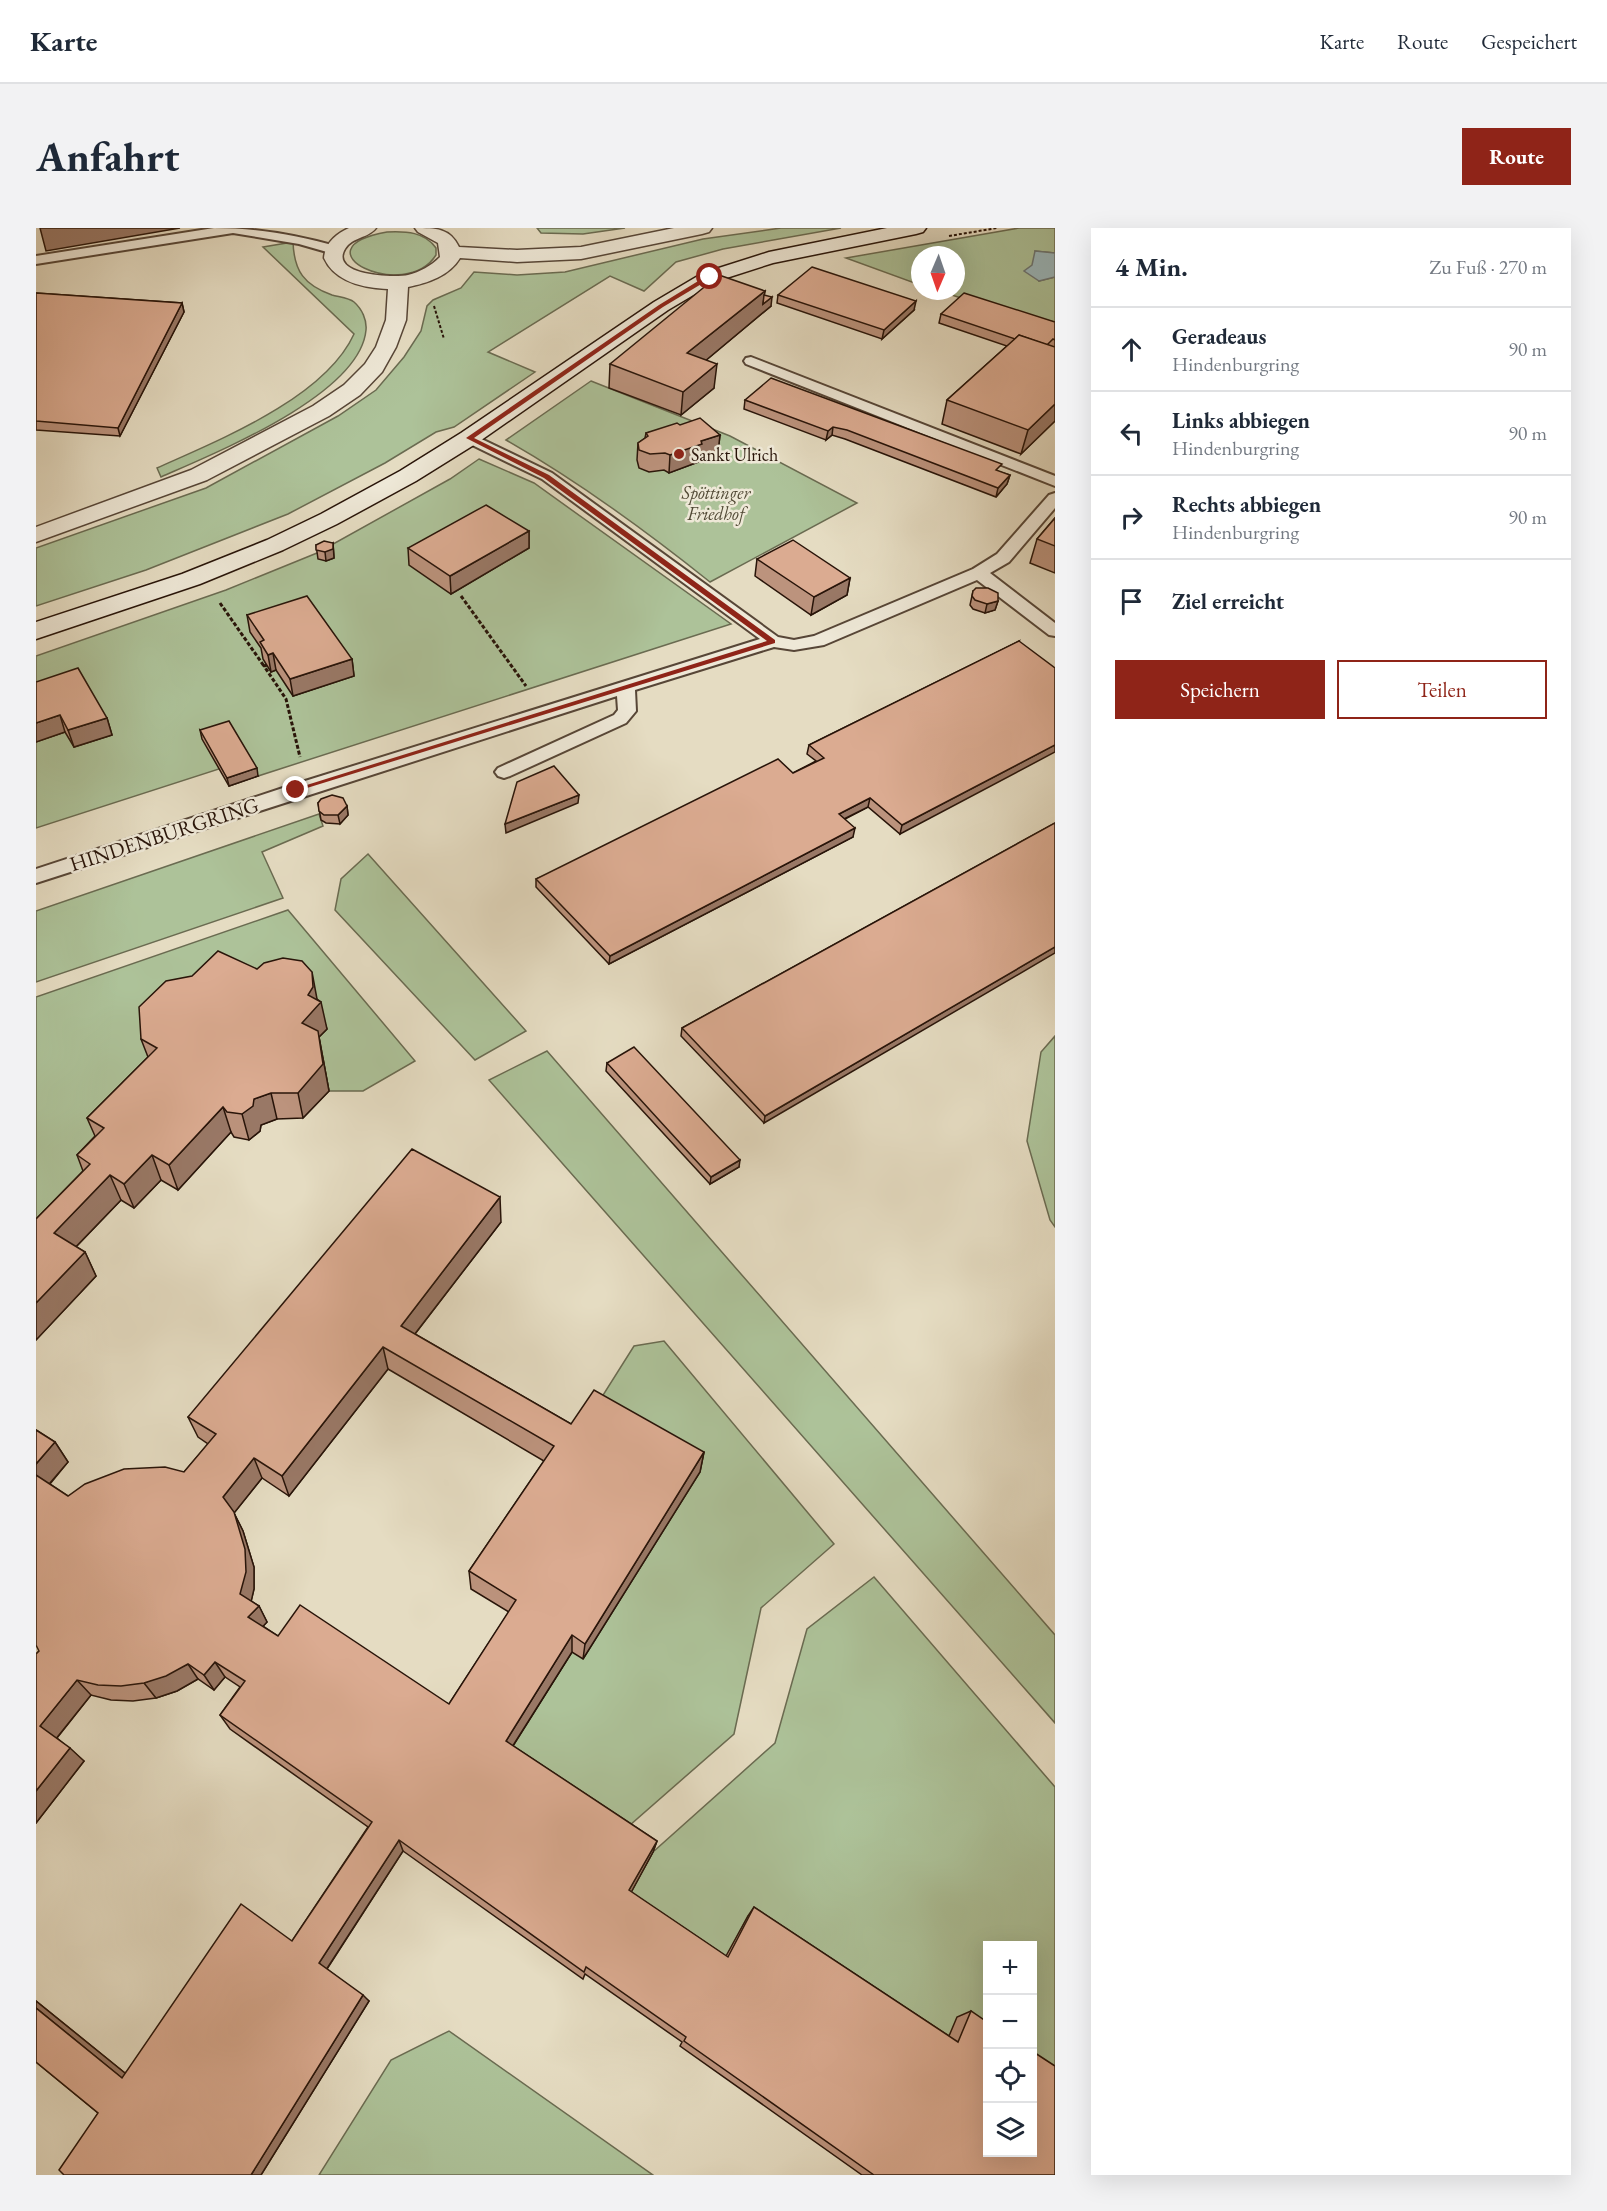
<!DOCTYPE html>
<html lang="de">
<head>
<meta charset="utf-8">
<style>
  :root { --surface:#fff; --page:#f2f2f3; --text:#1f2937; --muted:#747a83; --line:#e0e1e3; --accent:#8f2418 }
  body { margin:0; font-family:"EB Garamond",serif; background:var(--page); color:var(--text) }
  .controls { position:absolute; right:18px; bottom:18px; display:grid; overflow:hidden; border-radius:0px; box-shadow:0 6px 24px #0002 }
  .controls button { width:54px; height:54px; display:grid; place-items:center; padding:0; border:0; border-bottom:2px solid var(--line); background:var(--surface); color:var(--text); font:30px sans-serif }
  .compass { position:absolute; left:875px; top:18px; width:54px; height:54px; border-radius:50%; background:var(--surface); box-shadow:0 6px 24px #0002; rotate:182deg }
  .stop { position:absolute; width:18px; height:18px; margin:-14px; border:4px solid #8f2418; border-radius:50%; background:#fff }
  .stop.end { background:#8f2418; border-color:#fff; box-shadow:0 2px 6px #0008 }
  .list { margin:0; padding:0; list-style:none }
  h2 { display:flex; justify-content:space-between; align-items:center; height:78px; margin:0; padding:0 24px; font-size:26px }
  h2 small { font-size:20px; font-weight:400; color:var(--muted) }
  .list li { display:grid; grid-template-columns:39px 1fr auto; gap:18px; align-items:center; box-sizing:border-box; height:84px; padding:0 24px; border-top:2px solid var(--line) }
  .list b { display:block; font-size:22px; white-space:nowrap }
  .list p { margin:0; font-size:20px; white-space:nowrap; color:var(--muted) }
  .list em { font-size:20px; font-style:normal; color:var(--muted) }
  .actions { display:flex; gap:12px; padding:18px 24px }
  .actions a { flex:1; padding:14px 0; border:2px solid var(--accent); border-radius:0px; text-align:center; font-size:21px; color:var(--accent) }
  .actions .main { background:var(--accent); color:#fff }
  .icon { flex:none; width:33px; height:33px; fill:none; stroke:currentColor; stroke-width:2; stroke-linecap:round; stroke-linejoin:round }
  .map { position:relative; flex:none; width:1019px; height:1947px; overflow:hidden; border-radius:0px }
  header { display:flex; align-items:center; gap:36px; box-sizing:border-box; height:84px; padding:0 30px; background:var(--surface); border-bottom:2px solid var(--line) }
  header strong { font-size:28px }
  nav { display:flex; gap:33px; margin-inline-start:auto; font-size:21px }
  .intro { display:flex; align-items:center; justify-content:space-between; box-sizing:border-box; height:144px; padding:0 36px }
  h1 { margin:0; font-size:42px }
  .button { padding:15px 27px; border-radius:0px; background:var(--accent); color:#fff; font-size:21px; font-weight:700 }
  main { display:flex; gap:36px; padding:0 36px }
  aside { flex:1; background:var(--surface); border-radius:0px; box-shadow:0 6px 24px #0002 }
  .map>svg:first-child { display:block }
  .green { fill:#adc299; stroke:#6a6b51; stroke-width:1.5 }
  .water { fill:#9bb9be; stroke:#6d7776; stroke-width:1.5 }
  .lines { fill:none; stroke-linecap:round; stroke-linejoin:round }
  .service-casing { stroke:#574637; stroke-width:4 }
  .minor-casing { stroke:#574637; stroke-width:3 }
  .secondary-casing { stroke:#281409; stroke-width:3 }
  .path-far1 { stroke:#281409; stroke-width:2; stroke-dasharray:3 2; stroke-linecap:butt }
  .path { stroke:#281409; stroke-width:3; stroke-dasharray:4 2; stroke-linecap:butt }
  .service { fill:#eee8d7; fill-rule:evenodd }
  .minor { fill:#eee8d7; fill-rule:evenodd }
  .secondary { fill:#eee8d7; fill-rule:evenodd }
  .wall { fill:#bc937d; stroke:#281409; stroke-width:1.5; fill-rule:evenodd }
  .shaded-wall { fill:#997866; stroke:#281409; stroke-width:1.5 }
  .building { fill:#dbab91; stroke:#281409; stroke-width:1.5; fill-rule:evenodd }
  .route { fill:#8f2418 }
  .poi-dot { fill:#8f2418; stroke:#eee8d7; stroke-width:2 }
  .labels { text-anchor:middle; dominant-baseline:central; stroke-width:5; stroke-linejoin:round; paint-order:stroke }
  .far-poi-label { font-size:18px; fill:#281409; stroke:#eee8d7; text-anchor:start }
  .far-park-label { font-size:18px; font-style:italic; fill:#504834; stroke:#eee8d7 }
  .street-label { font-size:21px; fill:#281409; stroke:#eee8d7 }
</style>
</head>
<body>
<header>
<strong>Karte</strong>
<nav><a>Karte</a><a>Route</a><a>Gespeichert</a></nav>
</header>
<div class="intro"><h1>Anfahrt</h1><a class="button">Route</a></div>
<main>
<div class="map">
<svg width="1019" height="1947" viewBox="0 0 1019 1947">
  <rect width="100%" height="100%" fill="#e5dcc2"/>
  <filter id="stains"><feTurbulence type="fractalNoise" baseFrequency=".00333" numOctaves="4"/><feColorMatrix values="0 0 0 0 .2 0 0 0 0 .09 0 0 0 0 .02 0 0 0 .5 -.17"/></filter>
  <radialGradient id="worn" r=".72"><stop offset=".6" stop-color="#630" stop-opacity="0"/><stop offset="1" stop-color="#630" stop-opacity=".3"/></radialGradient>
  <!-- green -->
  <g class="green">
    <path d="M501 0H589L547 6 505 5Z"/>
    <path d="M745 0H805L687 21 640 34 608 63 574 48 452 124 499 144 418 199 400 204 349 235 252 286 110 342 0 378V320L170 260 302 188 340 162 368 129 385 103 391 78 397 72 425 60 438 44 481 47 529 44 667 11Z"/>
    <path d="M983 0H1019V25L999 23 1003 53 1019 49V94L957 80 903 63H920V27H884V57L810 30Z"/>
    <path d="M351 4C370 3 389 4 400 20V27C369 76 257 21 351 4Z"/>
    <path d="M257 14C258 43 268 57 296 67 303 69 313 70 318 74 326 81 331 92 330 102 324 167 179 225 125 249L121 240C183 212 289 170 318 106L227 19Z"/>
    <path d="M555 153 694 208 821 275 674 354C609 302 542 253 470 212Z"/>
    <path d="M443 231 498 255 695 396 222 548 195 502 183 541 0 600V428L190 362 281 325 414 251Z"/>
    <path d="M283 586 287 598 226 624 247 670 0 754V683Z"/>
    <path d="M332 626 490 803 439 832 299 682 305 651Z"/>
    <path d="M252 682 379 833 327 863H293L287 830 272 821 283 779 281 771 115 837 79 925 0 1011V769Z"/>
    <path d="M1019 808V999L1014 992 991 913 1005 824Z"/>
    <path d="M511 823 1019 1407V1495L453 852Z"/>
    <path d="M628 1113 798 1316 725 1380 698 1506 586 1604 471 1527 536 1424 557 1183 598 1118Z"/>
    <path d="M838 1349 1019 1559V1853L997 1839 996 1718H951V1809L909 1819 712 1688 686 1737 591 1672 617 1624 739 1515 771 1401Z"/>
    <path d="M413 1803 617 1947H283L355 1832Z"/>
  </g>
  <!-- water -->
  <path class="water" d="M999 23 1019 25V49L1003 53 988 43 996 37Z"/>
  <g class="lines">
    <!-- service casing -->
    <g class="service-casing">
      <g id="service">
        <path d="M178 0C222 0 261 7 303 19L305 22 298 26 263 16 197 5 0 36V28Z"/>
        <path d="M715 129 1019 248V258L710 136 708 133 710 130Z"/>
        <path d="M433 205 516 245 742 409 758 412 778 408 937 341 961 326 1013 267 1019 265V280L973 334 954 345 1019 395V408L1013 407 941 352 788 417 758 422 738 419 599 462 600 483 590 495 474 548 468 550 462 548 459 544 462 540 578 487 582 482 581 468 0 655V641L253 558 724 411 506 251 428 213 425 210Z"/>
      </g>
    </g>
    <!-- minor casing -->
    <g class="minor-casing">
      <path id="minor" d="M313 0H340C333 10 316 9 309 21 293 48 359 50 372 47 384 44 395 38 404 29L402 15 382 4 379 0C400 0 414 0 423 19L481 22 545 19 638 0H676L673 4 666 6 545 31 481 34 424 30C413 48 392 55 372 59L370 92 360 119 346 144 324 167 293 188 171 252 0 314V299L155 242 277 178 308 157 329 136 340 119 350 92 352 61C327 60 299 54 288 30 289 15 300 6 313 0Z"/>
    </g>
    <!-- secondary casing -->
    <g class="secondary-casing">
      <path id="secondary" d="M851 0H890L887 4 880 6 737 35 681 53 632 82 441 215 380 253 301 296 247 322 164 356 0 411V394L146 346 231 312 285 286 364 243 425 205 618 74 667 45 733 24Z"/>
    </g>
    <!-- path-far1 -->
    <g class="path-far1">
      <path d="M913 8 961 0"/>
      <path d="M398 78 408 111"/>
    </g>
    <!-- path -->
    <g class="path">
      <path d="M425 368 490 458"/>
      <path d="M184 375 228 438"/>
      <path d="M231 437 228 438 250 471 264 529"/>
    </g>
    <!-- service -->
    <use href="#service" class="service"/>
    <!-- minor -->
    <use href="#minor" class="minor"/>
    <!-- secondary -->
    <use href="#secondary" class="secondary"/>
  </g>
  <!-- wall -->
  <g class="wall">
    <path d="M729 63 728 67 735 78 670 132 678 160 645 187 573 160 574 136Z"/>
    <path d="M0 65 146 75 148 84 84 208 0 202Z"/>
    <path d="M742 67 878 82 846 111 741 75Z"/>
    <path d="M905 86 1019 94V193L985 226 906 196 911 172 971 118 903 95Z"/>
    <path d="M709 172 964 244 974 247 971 256 960 269 809 211 796 207 790 212 708 181Z"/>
    <path d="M644 197 684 207 682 224 665 230V233L633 245 628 242 613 244 603 240 601 232 602 215 609 210 610 205Z"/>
    <path d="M1019 290V345L994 335 1001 311Z"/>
    <path d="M493 303V320L415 366 373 337 372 320Z"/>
    <path d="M297 315 298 330 290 333 282 331 280 317Z"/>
    <path d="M721 331 814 350 811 367 775 387 719 348Z"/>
    <path d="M937 363 962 373 959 382 949 385 937 381 934 377Z"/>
    <path d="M211 387 316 431 318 448 257 468 240 442 235 444 227 431 225 420 214 404Z"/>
    <path d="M983 413 864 606 832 579 809 591 817 609 573 736 500 659V651L757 545 780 533 771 526 773 517Z"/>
    <path d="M0 454 71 490 76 507 38 519 29 504 0 514Z"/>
    <path d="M164 502 222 548 193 558 166 511Z"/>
    <path d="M282 575 311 578 312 587 304 596 290 595 285 592Z"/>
    <path d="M1019 595 728 895 645 808 646 800Z"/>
    <path d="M281 772 291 801 283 809 293 863 267 890 241 891 225 897 224 903 213 912 198 909 195 904 142 962 125 952 98 980 85 972 40 1019 49 1024 60 1048 0 1112V991L47 943 41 927 59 908 51 890 112 829 105 811Z"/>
    <path d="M571 835 703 939 674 956 570 843Z"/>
    <path d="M465 994 379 1106 535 1196 668 1224 664 1244 547 1431 536 1424 477 1518 621 1613 617 1624 595 1664 690 1728 712 1688 718 1679 913 1808 921 1789 935 1783 1019 1947H826L644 1818 646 1814 549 1746 547 1751 367 1623 291 1741 333 1773 225 1947H28L62 1885 0 1834V1773L89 1845 256 1713 332 1599 194 1501 184 1487 204 1459 189 1449 178 1462 162 1451 141 1463 120 1470 97 1473 75 1472 55 1467 21 1510 48 1533 0 1595V1426L3 1423 0 1202 19 1214 32 1234 14 1256 32 1268 148 1244 172 1216 162 1209 152 1189ZM352 1141 508 1233 433 1343 435 1361 473 1384 413 1476 242 1408 227 1398 231 1394 223 1378 215 1373 218 1361V1339L207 1303 198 1285 226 1250 253 1268Z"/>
  </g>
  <!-- shaded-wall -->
  <g class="shaded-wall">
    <path d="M4 0H144L10 23Z"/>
    <path d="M729 63 727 76 736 69 735 78 650 149 651 125Z"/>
    <path d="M880 73 878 82 846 111 848 102Z"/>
    <path d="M146 75 148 84 84 208 82 200Z"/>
    <path d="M681 136 678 160 645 187 647 164Z"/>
    <path d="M1019 176V193L985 226 992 202Z"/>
    <path d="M797 199 796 207 790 212 792 203Z"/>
    <path d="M684 207 682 224 665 230V233L633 245 634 227 665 213Z"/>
    <path d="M974 247 971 256 960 269 962 260Z"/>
    <path d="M493 303V320L415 366 414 348Z"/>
    <path d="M297 315 298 330 290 333 289 324Z"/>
    <path d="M814 350 811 367 775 387 778 369Z"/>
    <path d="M962 373 959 382 949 385 951 376Z"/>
    <path d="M237 425 240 442 235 444 232 427Z"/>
    <path d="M316 431 318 448 257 468 254 451Z"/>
    <path d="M24 487 29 504 0 514V495Z"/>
    <path d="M71 490 76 507 38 519 32 502Z"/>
    <path d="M1019 517V524L864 606 866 597Z"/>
    <path d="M221 540 222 548 193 558 191 550Z"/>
    <path d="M543 567 542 575 470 605 469 596Z"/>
    <path d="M834 570 832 579 802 594 803 586Z"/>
    <path d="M311 578 312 587 304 596 302 587Z"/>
    <path d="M819 600 817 609 573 736 574 728Z"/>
    <path d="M1019 719V725L728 895 729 888Z"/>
    <path d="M276 744 281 771 285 774 291 801 283 809 293 863 267 890 262 865 266 795Z"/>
    <path d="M235 865 241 891 225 897 224 903 213 912 206 886 218 871Z"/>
    <path d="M187 879 195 904 142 962 133 937Z"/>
    <path d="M116 927 125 952 98 980 88 956Z"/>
    <path d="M704 932 703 939 674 956 675 949Z"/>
    <path d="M74 947 85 972 30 1029 18 1005Z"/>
    <path d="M464 969 465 994 368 1120 365 1098Z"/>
    <path d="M49 1024 60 1048 0 1112V1075Z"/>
    <path d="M347 1119 352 1141 253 1268 246 1248Z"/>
    <path d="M19 1214 32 1234 8 1262 0 1251V1236Z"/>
    <path d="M668 1224 664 1244 547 1431 549 1416Z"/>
    <path d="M218 1230 226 1250 198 1285 207 1303 218 1339V1361L213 1383 204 1366 187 1269Z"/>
    <path d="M223 1378 231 1394 221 1405 212 1389Z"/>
    <path d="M536 1407V1424L471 1527 470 1513Z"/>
    <path d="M179 1434 189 1449 178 1462 168 1447Z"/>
    <path d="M152 1436 162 1451 141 1463 120 1470 108 1455Z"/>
    <path d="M41 1452 55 1467 19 1512 4 1498Z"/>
    <path d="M34 1520 48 1533 0 1595V1563Z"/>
    <path d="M363 1612 367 1623 290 1742 283 1735Z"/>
    <path d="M621 1613 617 1624 591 1672 593 1662Z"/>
    <path d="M327 1767 333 1773 225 1947H215Z"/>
    <path d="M0 1773 100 1854 86 1850 0 1780Z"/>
  </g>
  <!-- building -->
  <g class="building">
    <path d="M776 39 880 73 848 102 742 67Z"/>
    <path d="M683 47 729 63 651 125 681 136 647 164 574 136Z"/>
    <path d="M0 65 146 75 82 200 0 193Z"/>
    <path d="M928 65 1019 94V112L1017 111 1011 117 983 107 979 111 905 86Z"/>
    <path d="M728 67 736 69 727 76Z"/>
    <path d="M983 107 1019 119V176L992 202 911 172Z"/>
    <path d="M735 150 966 236 960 242 974 247 962 260 811 202 797 199 792 203 709 172Z"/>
    <path d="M664 190 684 207 665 213 666 216 634 227 629 225 614 226 603 222 602 215 612 208 610 205 641 195 644 197Z"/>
    <path d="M450 277 493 303 414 348 372 320Z"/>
    <path d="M1019 290V318L1001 311Z"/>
    <path d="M757 312 814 350 778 369 721 331Z"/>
    <path d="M288 313 297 315V321L289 324 280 322V317Z"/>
    <path d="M940 360H952L962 365V373L951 376 939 372 936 368 937 363Z"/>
    <path d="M271 368 316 431 254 451 237 425 232 427 224 414 228 412 211 387Z"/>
    <path d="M983 413 1019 440V517L866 597 834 570 803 586 819 600 574 728 500 651 742 531 757 545 788 530 773 517Z"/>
    <path d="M42 440 71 490 32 502 24 487 0 495V454Z"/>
    <path d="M193 493 221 540 191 550 164 502Z"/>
    <path d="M518 538 543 567 469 596 481 554Z"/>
    <path d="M296 567 307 570 311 578 302 587H288L283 583 282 575 285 571Z"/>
    <path d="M1019 595V719L729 888 646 800Z"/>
    <path d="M182 723 221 741 228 735 247 730 266 733 276 744 277 759 272 767 285 774 266 795 282 803 287 836 262 865H235L218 871 217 878 206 886 191 884 187 879 133 937 116 927 88 956 74 947 18 1005 49 1024 0 1075V991L54 936 41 927 68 900 51 890 121 820 105 811 103 779 130 753 156 748Z"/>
    <path d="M598 819 704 932 675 949 571 835Z"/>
    <path d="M376 921 464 969 365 1098 535 1196 558 1162 668 1224 549 1416 536 1407 470 1513 621 1613 593 1662 692 1729 718 1679 922 1814 935 1783 951 1794V1924H996V1823L1019 1838V1947H838L648 1813 650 1809 550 1739 548 1744 363 1612 283 1735 327 1767 215 1947H28L23 1942 62 1885 0 1834V1780L86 1850 205 1676 256 1713 336 1594 184 1487 209 1453 179 1434 168 1447 152 1436 130 1448 108 1455 85 1458 62 1457 41 1452 4 1498 34 1520 0 1563V1426L3 1423 0 1417V1247L32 1268 49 1256 88 1241 129 1239 148 1244 180 1206 152 1189ZM347 1119 518 1218 433 1343 480 1372 413 1476 264 1377 242 1408 212 1389 223 1378 204 1366 210 1344 209 1321 198 1284 187 1269 218 1230 246 1248Z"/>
    <path d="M0 1202 19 1214 0 1236Z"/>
  </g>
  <!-- route -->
  <path class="route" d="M672 47 677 49 627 79 438 210 513 247 739 412V415L258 564V561L731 413 508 250 430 210 623 77Z"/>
  <!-- markers -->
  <circle class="poi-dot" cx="643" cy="226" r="6"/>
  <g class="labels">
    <!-- far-poi labels -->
    <g class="far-poi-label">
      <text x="655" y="226">Sankt Ulrich</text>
    </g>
    <!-- far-park labels -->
    <g class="far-park-label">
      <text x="680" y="264">Spöttinger<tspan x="680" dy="21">Friedhof</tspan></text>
    </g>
    <!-- street labels -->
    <g class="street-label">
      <text transform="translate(128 606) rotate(-18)">HINDENBURGRING</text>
    </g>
  </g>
  <rect width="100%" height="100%" filter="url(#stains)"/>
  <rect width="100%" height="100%" fill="url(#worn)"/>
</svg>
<div class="controls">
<button>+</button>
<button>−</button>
<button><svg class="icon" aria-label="locate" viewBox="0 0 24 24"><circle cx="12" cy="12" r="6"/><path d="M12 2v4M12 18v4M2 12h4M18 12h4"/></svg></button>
<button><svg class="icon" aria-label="layers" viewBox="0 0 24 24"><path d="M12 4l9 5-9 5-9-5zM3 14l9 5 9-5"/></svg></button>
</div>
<svg class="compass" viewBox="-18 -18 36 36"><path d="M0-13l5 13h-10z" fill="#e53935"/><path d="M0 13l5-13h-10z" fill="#747a83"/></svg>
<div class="stop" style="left:674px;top:49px"></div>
<div class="stop end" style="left:260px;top:562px"></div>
</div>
<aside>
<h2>4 Min.<small>Zu Fuß · 270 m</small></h2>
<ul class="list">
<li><svg class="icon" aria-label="ahead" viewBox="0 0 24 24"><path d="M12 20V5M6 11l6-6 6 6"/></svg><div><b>Geradeaus</b><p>Hindenburgring</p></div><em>90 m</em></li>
<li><svg class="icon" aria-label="left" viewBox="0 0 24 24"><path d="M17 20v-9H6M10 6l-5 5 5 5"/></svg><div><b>Links abbiegen</b><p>Hindenburgring</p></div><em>90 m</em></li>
<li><svg class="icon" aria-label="right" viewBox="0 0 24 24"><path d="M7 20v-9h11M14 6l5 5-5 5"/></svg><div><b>Rechts abbiegen</b><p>Hindenburgring</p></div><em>90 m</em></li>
<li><svg class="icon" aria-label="arrive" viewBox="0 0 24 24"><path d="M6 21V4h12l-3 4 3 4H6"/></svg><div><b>Ziel erreicht</b></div></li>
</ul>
<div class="actions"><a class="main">Speichern</a><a>Teilen</a></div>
</aside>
</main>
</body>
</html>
